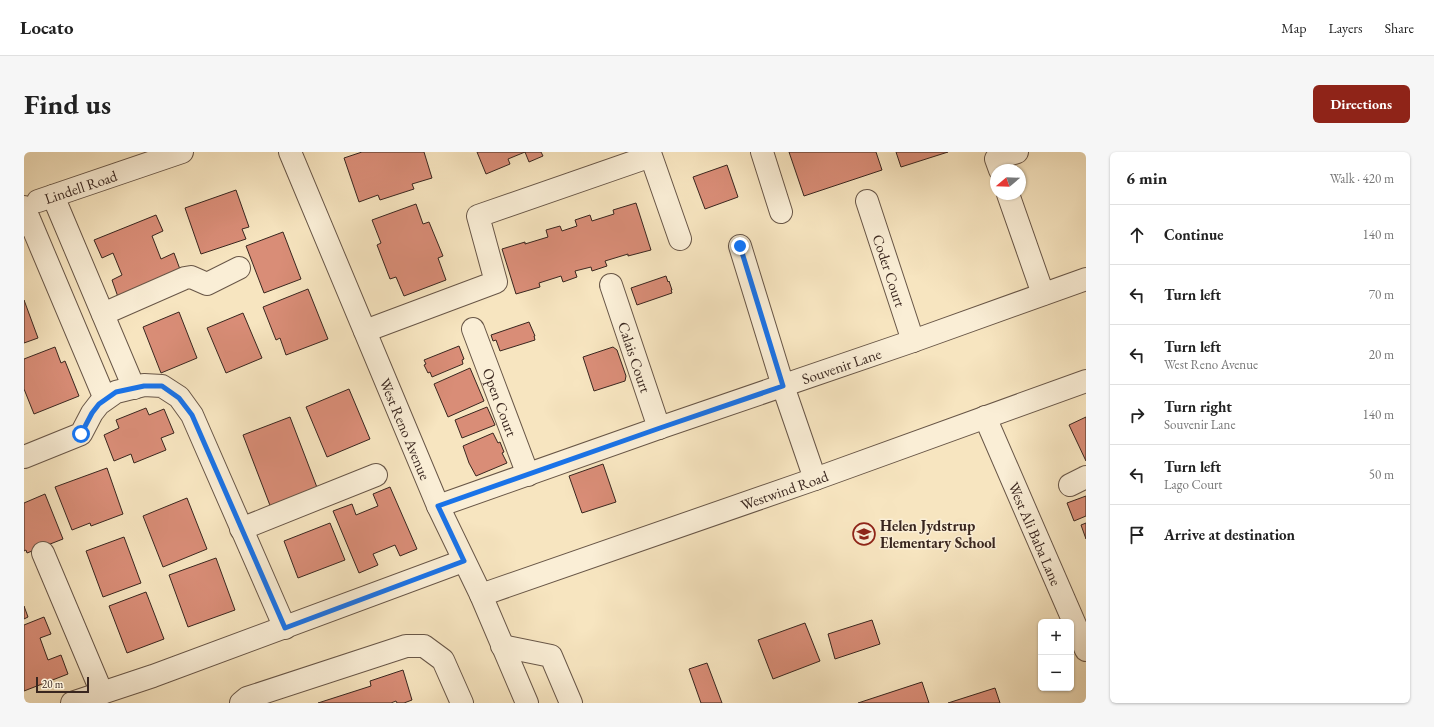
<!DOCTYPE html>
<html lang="en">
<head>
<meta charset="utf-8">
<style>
  :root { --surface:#fff; --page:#f6f6f6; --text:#222; --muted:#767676; --line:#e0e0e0; --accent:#8f2418 }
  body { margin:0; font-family:"EB Garamond",serif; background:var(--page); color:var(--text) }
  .controls { position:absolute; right:12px; bottom:12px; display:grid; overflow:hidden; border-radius:6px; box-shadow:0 1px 3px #0004 }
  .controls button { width:36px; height:36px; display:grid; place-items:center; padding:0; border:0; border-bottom:1px solid var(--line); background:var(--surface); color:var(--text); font:20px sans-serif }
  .compass { position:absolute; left:966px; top:12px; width:36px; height:36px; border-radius:50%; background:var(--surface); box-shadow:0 1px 3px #0004; rotate:251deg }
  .scale { position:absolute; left:12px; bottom:10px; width:53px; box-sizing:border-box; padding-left:4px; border:2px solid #39261f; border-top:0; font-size:11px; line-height:14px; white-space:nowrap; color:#39261f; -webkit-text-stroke:3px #faeed6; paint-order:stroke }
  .stop { position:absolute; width:12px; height:12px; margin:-9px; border:3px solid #1a73e8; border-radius:50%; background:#fff }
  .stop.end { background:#1a73e8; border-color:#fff; box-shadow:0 1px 4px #0008 }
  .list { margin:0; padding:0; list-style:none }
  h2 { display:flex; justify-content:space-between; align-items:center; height:52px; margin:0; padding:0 16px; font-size:17px }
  h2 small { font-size:13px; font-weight:400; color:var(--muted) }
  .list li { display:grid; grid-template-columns:26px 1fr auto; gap:12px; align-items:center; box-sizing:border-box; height:60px; padding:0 16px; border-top:1px solid var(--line) }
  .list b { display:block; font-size:15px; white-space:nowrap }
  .list p { margin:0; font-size:13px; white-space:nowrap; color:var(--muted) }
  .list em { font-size:13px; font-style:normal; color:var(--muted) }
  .icon { flex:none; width:22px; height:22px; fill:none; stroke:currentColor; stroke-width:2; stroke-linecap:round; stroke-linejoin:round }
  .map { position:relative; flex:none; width:1062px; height:551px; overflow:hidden; border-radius:6px }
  header { display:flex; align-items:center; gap:24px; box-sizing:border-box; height:56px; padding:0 20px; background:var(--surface); border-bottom:1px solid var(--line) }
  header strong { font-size:19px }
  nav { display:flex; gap:22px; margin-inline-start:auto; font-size:14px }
  .intro { display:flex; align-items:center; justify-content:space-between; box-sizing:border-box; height:96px; padding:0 24px }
  h1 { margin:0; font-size:28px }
  .button { padding:10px 18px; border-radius:6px; background:var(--accent); color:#fff; font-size:14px; font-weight:700 }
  main { display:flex; gap:24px; padding:0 24px }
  aside { flex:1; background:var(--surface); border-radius:6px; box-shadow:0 1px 3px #0004 }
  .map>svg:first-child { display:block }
  .building { fill:#d98d77; stroke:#39261f }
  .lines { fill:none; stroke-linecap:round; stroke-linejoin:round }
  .minor-casing { stroke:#685647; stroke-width:24 }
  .minor { stroke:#faeed6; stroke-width:22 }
  .route { stroke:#1a73e8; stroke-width:5 }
  .labels { text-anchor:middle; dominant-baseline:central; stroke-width:3; stroke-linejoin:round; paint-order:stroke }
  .street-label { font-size:15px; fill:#39261f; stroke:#faeed6 }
  .poi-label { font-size:15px; font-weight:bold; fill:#39261f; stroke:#faeed6; text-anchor:start }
</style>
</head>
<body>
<header>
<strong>Locato</strong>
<nav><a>Map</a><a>Layers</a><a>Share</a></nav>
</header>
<div class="intro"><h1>Find us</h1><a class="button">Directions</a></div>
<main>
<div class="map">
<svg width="1062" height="551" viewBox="0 0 1062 551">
  <rect width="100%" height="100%" fill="#f7e5c0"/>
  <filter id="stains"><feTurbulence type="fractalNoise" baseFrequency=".005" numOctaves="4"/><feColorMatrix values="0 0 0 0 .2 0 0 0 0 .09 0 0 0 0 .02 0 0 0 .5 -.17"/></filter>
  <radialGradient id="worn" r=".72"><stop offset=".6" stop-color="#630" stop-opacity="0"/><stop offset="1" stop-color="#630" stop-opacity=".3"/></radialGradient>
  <!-- building -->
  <g class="building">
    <path d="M338 0H400L408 26 388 32 390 37 356 48 354 43 335 50 320 6Z"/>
    <path d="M453 0H517L519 4 505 10 501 0 484 7 486 12 462 22Z"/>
    <path d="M765 0H852L858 18 780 44Z"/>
    <path d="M872 0H924L877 15Z"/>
    <path d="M703 13 714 45 681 57 669 25Z"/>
    <path d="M212 38 225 75 218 77 222 87 177 102 161 56Z"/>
    <path d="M612 51 627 98 604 104V102L581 109 583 114 568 119 567 115 551 119 553 125 539 130 537 124 515 131 516 135 492 142 478 97 501 90V92L524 85 522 78 536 74 538 79 553 74 551 68 566 63 568 69 590 62 589 58Z"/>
    <path d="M392 52 399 72 405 70 419 104 414 106 422 128 380 144 372 125 366 127 353 93 357 91 348 68Z"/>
    <path d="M132 63 139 79 128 84 137 107 150 101 157 120 94 145 88 128 98 123 89 101 78 106 70 88Z"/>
    <path d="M259 80 277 127 240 141 222 94Z"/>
    <path d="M642 124 644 130 645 129 648 138H647L648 141 613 153 607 136Z"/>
    <path d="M284 137 304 187 262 203 256 186 252 188 239 155Z"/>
    <path d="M0 148 14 186 0 191Z"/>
    <path d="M155 160 173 206 137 221 119 175Z"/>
    <path d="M219 161 238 206 202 221 183 176Z"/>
    <path d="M505 170 511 184H510L511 188 476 199 472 188 469 189 467 183Z"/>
    <path d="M435 194 440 207 438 208 439 212 408 225 406 220 404 221 400 213 402 212 400 208Z"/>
    <path d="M31 195 37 211 41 209 55 244 10 262 0 237V207Z"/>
    <path d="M589 195 593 198 602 224 601 229 570 239 559 205Z"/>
    <path d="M446 216 460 249 424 265 410 232Z"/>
    <path d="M325 237 346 287 303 305 282 255Z"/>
    <path d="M463 255 471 273 438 286 431 268Z"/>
    <path d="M122 256 125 263 140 257 150 281 137 286 142 298 110 311 107 302 90 309 80 283 95 276 92 268Z"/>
    <path d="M266 265 294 338 247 356 219 283Z"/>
    <path d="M1062 265V309L1045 273Z"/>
    <path d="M469 281 474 291 476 290 480 300 478 301 483 311 452 324 445 311 439 294Z"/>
    <path d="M579 312 592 350 558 361 545 324Z"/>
    <path d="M83 316 99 362 67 374 66 371 48 378 31 335Z"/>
    <path d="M366 335 393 397 376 404 371 393 349 402 354 413 335 421 309 359 328 352 332 363 354 354 349 342Z"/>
    <path d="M21 342 39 387 3 401 2 398 0 399V351Z"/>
    <path d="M1062 344V364L1050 369 1043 351Z"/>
    <path d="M163 346 183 397 139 415 119 364Z"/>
    <path d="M306 371 321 408 274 426 260 389Z"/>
    <path d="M1062 371V387L1057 373Z"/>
    <path d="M100 385 117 431 79 445 62 399Z"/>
    <path d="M192 406 211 458 164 475 145 423Z"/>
    <path d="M122 440 140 487 103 501 85 454Z"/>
    <path d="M0 454 4 465 0 467Z"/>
    <path d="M20 465 27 482 16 486 24 508 37 503 44 522 0 539V473Z"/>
    <path d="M848 468 856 492 811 507 804 482Z"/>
    <path d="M781 471 796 509 749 527 734 488Z"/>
    <path d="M683 511 698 551H677L665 517Z"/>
    <path d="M379 518 388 548 380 551H373L372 549 367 551H294L347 534 346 529Z"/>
    <path d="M898 530 905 551H834Z"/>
    <path d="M971 536 976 551H924Z"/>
  </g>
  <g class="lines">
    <!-- minor casing -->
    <g class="minor-casing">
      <g id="minor">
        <path id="s1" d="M266 0 414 354 457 443 503 551"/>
        <path d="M738 0 757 60"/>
        <path d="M976 18 972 7 993 0"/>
        <path d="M984 42 1019 142"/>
        <path d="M29 44 110 236"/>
        <path id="s2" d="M14 49 158 0"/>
        <path id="s3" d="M843 49 889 189"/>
        <path d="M0 55 81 247"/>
        <path d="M716 94 759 234 791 327"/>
        <path id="s4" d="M587 133 635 276"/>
        <path d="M79 162 161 126 167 125 183 132 215 116"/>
        <path id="s5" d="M449 177 504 323"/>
        <path d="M341 179 472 130 454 64 627 4 656 87"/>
        <path id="s6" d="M961 265 1062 498"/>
        <path d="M0 305 57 282 68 261 75 252 92 240 120 233 138 234 155 245 168 263 261 476"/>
        <path d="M1046 333 1062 325"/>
        <path id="s7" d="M414 354 635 276 889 189 1062 127"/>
        <path d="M217 377 352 323"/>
        <path d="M19 401 78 541"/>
        <path id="s8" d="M457 443 791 327 1062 229"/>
        <path d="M478 494 527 504 547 551"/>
        <path d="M48 551 129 524 439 409"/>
        <path d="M217 551 223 546 382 494H400L419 508 438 551"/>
      </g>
    </g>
    <!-- minor -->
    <use href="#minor" class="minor"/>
  </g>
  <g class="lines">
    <!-- route -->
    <path class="route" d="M57 282 68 261 75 252 92 240 120 234H138L155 246 168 263 261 476 440 409 414 354 636 276 759 234 716 94"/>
  </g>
  <!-- icons -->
  <defs>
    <g id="school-ring" transform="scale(1.15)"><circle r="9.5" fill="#faeed6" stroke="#8f2418" stroke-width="1.5"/><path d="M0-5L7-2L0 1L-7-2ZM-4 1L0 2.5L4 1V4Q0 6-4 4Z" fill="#8f2418"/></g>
  </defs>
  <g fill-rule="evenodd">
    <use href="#school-ring" x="840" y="382"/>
  </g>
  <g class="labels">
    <!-- street labels -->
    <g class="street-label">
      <text stroke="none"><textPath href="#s2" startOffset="45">Lindell Road</textPath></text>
      <text stroke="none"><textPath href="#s3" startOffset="73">Coder Court</textPath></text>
      <text stroke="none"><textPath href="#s4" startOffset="76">Calais Court</textPath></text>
      <text stroke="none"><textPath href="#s7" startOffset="427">Souvenir Lane</textPath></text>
      <text stroke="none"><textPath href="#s5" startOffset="78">Open Court</textPath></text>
      <text stroke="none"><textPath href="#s1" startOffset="300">West Reno Avenue</textPath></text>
      <text stroke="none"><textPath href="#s8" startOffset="321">Westwind Road</textPath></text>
      <text stroke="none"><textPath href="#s6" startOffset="127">West Ali Baba Lane</textPath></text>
    </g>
    <!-- poi labels -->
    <g class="poi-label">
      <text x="856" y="373">Helen Jydstrup<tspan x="856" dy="17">Elementary School</tspan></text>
    </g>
  </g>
  <rect width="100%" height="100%" filter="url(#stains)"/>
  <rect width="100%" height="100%" fill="url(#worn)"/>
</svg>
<div class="controls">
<button>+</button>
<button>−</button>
</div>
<svg class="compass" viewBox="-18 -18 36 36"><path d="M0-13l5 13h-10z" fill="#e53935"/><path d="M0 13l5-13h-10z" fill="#767676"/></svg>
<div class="scale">20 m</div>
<div class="stop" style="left:57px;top:282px"></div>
<div class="stop end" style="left:716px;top:94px"></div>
</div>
<aside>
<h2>6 min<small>Walk · 420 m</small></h2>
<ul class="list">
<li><svg class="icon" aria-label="ahead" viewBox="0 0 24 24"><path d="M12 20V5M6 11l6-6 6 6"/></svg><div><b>Continue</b></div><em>140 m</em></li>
<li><svg class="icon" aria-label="left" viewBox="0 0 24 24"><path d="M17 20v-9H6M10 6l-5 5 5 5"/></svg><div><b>Turn left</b></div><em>70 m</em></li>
<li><svg class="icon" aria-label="left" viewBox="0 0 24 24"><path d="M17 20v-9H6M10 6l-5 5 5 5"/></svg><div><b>Turn left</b><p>West Reno Avenue</p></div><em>20 m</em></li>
<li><svg class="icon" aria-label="right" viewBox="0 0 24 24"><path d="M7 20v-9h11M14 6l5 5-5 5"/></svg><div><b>Turn right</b><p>Souvenir Lane</p></div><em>140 m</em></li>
<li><svg class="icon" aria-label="left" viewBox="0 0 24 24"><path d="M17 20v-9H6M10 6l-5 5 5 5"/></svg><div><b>Turn left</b><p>Lago Court</p></div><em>50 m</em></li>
<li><svg class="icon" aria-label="arrive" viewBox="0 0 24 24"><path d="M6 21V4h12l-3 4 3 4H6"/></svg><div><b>Arrive at destination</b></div></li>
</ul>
</aside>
</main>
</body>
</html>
